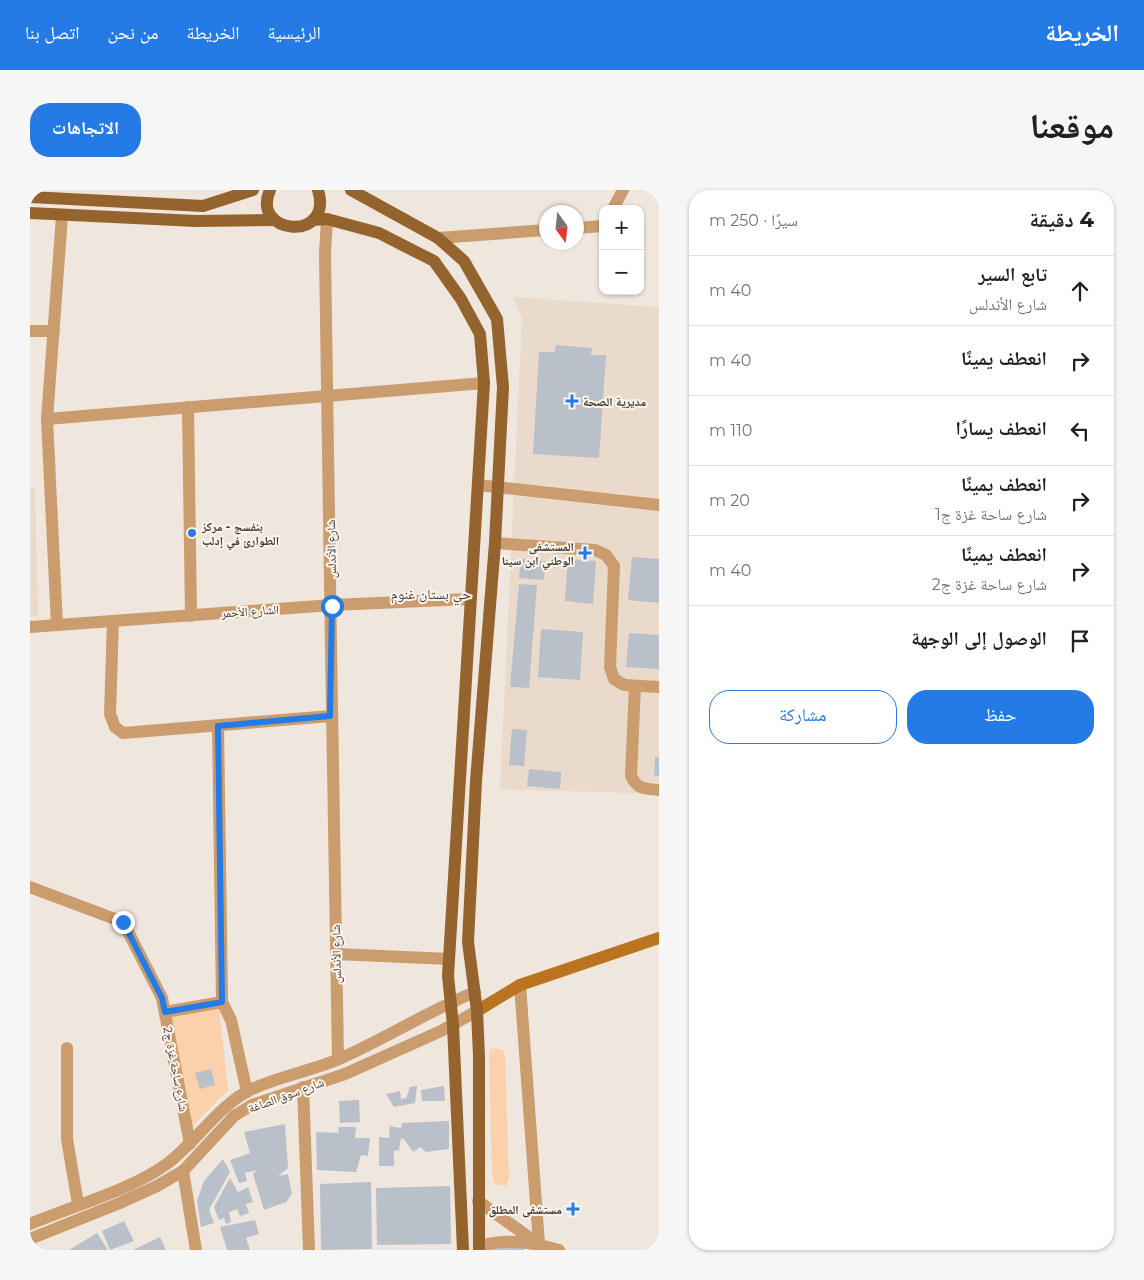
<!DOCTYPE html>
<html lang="ar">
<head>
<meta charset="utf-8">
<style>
  :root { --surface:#fff; --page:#f6f6f6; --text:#202124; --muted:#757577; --line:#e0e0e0; --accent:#247be5 }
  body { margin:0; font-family:Montserrat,"Noto Naskh Arabic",sans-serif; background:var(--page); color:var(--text); direction:rtl }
  .controls { position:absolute; right:15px; top:15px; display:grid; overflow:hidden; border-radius:10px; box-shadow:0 1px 4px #0004 }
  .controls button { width:45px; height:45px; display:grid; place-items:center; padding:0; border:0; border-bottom:1px solid var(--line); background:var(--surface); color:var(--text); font:25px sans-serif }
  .compass { position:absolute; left:509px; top:15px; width:45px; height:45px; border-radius:50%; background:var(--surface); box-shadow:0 1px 4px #0004; rotate:165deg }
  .stop { position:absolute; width:15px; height:15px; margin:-11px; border:4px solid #247be5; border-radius:50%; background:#fff }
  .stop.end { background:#247be5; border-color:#fff; box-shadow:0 1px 5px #0008 }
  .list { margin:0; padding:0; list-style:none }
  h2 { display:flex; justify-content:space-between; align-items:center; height:65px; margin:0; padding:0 20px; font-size:21px }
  h2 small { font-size:16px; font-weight:400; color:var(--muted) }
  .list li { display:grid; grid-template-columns:32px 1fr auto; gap:15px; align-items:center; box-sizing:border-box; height:70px; padding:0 20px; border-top:1px solid var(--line) }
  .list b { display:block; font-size:19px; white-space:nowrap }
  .list p { margin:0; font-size:16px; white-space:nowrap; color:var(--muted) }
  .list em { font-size:16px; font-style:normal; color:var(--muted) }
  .actions { display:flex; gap:10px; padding:15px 20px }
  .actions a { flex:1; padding:11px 0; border:1px solid var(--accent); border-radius:20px; text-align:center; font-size:18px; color:var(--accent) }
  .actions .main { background:var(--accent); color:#fff }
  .icon { flex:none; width:28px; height:28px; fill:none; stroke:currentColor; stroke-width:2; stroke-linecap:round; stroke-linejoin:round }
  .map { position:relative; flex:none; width:629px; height:1060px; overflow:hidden; direction:ltr; border-radius:20px }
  header { display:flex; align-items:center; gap:30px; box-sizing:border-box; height:70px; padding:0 25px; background:var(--accent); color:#fff }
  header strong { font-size:24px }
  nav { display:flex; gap:28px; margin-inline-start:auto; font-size:18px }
  .intro { display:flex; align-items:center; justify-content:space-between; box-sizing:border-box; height:120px; padding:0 30px }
  h1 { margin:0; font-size:35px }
  .button { padding:12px 22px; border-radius:20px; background:var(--accent); color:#fff; font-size:18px; font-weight:700 }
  main { display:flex; gap:30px; padding:0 30px }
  aside { flex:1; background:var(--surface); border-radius:20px; box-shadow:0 1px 4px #0004 }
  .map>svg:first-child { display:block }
  .built { fill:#e9dacc }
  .green { fill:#fad1aa }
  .building { fill:#b9c0c9 }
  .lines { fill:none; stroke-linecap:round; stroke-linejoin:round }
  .street { stroke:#cb9c6d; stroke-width:12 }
  .secondary { stroke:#ba7420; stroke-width:12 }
  .primary { stroke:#95632d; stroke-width:12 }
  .route { stroke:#247be5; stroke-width:6 }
  .poi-dot { fill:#247be5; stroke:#fdf4eb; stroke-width:2 }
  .labels { text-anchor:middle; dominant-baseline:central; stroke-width:4; stroke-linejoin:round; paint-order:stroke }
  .poi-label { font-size:12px; font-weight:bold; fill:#3f3b38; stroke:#fdf4eb; text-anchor:start }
  .street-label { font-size:12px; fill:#3f3b38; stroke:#fdf4eb }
  .neighbourhood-label { font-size:14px; fill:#3f3b38; stroke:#fdf4eb }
</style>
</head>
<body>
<header>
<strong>الخريطة</strong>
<nav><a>الرئيسية</a><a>الخريطة</a><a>من نحن</a><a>اتصل بنا</a></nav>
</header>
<div class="intro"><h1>موقعنا</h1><a class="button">الاتجاهات</a></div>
<main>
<aside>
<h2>4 دقيقة<small>سيرًا · 250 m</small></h2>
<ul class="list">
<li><svg class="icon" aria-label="ahead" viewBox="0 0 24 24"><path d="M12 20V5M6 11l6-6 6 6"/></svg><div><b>تابع السير</b><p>شارع الأندلس</p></div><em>40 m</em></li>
<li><svg class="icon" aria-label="right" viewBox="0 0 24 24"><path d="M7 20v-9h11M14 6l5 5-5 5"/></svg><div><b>انعطف يمينًا</b></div><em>40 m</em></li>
<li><svg class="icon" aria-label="left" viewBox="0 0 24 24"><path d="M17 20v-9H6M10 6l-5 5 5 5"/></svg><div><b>انعطف يسارًا</b></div><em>110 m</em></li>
<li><svg class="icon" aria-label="right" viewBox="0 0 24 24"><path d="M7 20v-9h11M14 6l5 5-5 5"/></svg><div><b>انعطف يمينًا</b><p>شارع ساحة غزة ج1</p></div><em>20 m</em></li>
<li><svg class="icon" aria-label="right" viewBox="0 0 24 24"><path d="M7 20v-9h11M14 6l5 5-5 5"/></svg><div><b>انعطف يمينًا</b><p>شارع ساحة غزة ج2</p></div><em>40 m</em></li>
<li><svg class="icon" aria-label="arrive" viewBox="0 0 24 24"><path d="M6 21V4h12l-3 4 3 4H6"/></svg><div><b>الوصول إلى الوجهة</b></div></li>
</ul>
<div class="actions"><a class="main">حفظ</a><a>مشاركة</a></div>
</aside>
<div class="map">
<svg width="629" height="1060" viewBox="0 0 629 1060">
  <rect width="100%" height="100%" fill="#efe6de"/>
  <!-- built -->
  <g class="built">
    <path d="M483 107 629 117V604L470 599 492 128Z"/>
    <path d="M5 298 8 426 0 427V299Z"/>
  </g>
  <!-- green -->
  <g class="green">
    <path d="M189 819 198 900 159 939 138 825Z"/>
    <path d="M465 858 473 860 475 865 479 989 476 996 465 994 462 982 459 867 460 860Z"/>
  </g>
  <!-- building -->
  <g class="building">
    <path d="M526 155 562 158 561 165H576L569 268 503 264 509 162H525Z"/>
    <path d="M602 367 629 369V413L598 410Z"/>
    <path d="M491 369 515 371 514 390 489 388Z"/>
    <path d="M538 369 566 371 563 414 535 411Z"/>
    <path d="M489 394 507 395 499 498 480 497Z"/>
    <path d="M511 439 553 442 550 490 508 487Z"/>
    <path d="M599 443 629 445V479L596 477Z"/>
    <path d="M482 539 497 540 494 576 479 575Z"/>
    <path d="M625 567H629V586L624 585Z"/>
    <path d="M499 579 531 582 530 599 497 596Z"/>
    <path d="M181 879 185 895 170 899 165 883Z"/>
    <path d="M387 896 385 913 364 917 356 904 370 901 371 909 376 908 380 897Z"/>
    <path d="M414 896 415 911H392L391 900Z"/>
    <path d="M329 910 330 932 310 933 309 911Z"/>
    <path d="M419 931V959L396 962 390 957 383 962 374 949 371 948 369 960 364 961V976H349V947L359 948 360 936 371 938 372 933Z"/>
    <path d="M255 934 258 978 248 986 258 984 262 1004 256 1012 234 1020 223 984 227 980 215 983 217 991 209 993 200 970 220 963 214 942Z"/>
    <path d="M308 937H326L325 948H340L338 966 331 965 326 982 287 980 286 942 309 943Z"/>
    <path d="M193 969 200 982 179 1020 184 1033 171 1037 167 1011 174 991Z"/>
    <path d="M200 988 208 1002 218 997 223 1012 216 1014 219 1023 210 1026 207 1019 199 1022 201 1032 196 1034 194 1028 189 1030 184 1017Z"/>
    <path d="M341 992 342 1059 291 1060 290 994Z"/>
    <path d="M420 996 421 1054 347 1055 346 998Z"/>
    <path d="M225 1030 229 1044 216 1048 220 1060H197L190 1037Z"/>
    <path d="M94 1031 104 1051 80 1060 72 1041Z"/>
    <path d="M67 1043 78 1060H39Z"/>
    <path d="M130 1047 136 1060H103Z"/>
    <path d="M493 1054 494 1060H449Z"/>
  </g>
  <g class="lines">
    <!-- street -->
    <g class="street">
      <path d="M583 19 593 0"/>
      <path d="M297 29 295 64C300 332 302 601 308 869"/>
      <path d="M546 38 573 36"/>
      <path d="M408 48 516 40"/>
      <path d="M0 141H24"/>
      <path d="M158 217 161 426"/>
      <path d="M17 229 454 193"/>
      <path d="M448 295 629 315"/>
      <path d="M465 353 565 360 576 365 584 376 580 477 584 489 594 495 629 497"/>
      <path d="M83 431 80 524 85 537 93 543 301 526"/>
      <path d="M27 435 17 229 32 26"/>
      <path d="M0 437 302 415 440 409"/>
      <path d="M605 496 601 586C607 599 615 599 629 600"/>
      <path d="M188 536 192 812"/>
      <path d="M0 697 93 732 132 808 160 954"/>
      <path d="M306 764 419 769"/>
      <path d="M490 795 509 1054"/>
      <path d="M135 822 192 812 201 830 217 902"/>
      <path d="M37 858V949L48 1014"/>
      <path d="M273 897 279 1060"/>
      <path d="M153 981 166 1060"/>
      <path d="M448 1011 507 1053"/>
      <path d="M0 1034C42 1016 102 1000 138 973 166 952 185 920 216 902 241 888 282 881 309 869 355 849 398 821 445 802"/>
      <path d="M0 1049 90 1013 127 996 153 981 204 926 222 915 315 884 411 841 447 821"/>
      <path d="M449 1056C478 1048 500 1052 529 1060"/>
    </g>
    <!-- secondary -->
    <path class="secondary" d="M447 821 490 795 629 748"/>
    <!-- primary -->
    <g class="primary">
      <path d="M240 0C220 45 304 53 288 0"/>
      <path d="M321 0 408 48 434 71 467 129 473 197 465 353 446 591 438 752 447 821 449 866V1060"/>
      <path d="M0 7 173 16 223 0"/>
      <path d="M0 23 166 31 244 30"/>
      <path d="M283 30 297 29 349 43 404 71 431 109 450 144 454 193 418 786 423 835 433 1060"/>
    </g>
  </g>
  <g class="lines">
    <!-- route -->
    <path class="route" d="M93 732 132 808 135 822 192 812 188 536 300 526 302 416"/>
  </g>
  <!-- markers -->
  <g class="poi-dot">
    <path d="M539.5 203.5h5v5h5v5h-5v5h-5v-5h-5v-5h5z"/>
    <circle cx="162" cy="343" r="5"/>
    <path d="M552.5 355.5h5v5h5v5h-5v5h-5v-5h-5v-5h5z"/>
    <path d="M540.5 1011.5h5v5h5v5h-5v5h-5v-5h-5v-5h5z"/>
  </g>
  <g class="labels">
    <!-- poi labels -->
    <g class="poi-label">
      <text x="553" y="211">مديرية الصحة</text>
      <text x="172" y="336">بنفسج - مركز<tspan x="172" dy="14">الطوارئ في إدلب</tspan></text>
      <text x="544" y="356" text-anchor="end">المستشفى<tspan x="544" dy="14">الوطني ابن سينا</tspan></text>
      <text x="532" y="1019" text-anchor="end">مستشفى المطلق</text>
    </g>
    <!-- street labels -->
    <g class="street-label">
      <text transform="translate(301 359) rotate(-91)">شارع الأندلس</text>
      <text transform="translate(220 421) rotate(-4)">الشارع الأحمر</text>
      <text transform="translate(306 764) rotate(-91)">شارع الأندلس</text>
      <text transform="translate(146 879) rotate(79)">شارع ساحة غزة ج2</text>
      <text transform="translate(256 905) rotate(-20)">شارع سوق الصاغة</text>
    </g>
    <!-- neighbourhood labels -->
    <g class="neighbourhood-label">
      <text x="401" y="404">حي بستان غنوم</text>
    </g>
  </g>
</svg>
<div class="controls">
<button>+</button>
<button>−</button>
</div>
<svg class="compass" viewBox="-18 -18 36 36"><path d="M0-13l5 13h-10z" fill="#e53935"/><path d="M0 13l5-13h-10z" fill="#757577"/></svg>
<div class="stop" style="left:302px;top:416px"></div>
<div class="stop end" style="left:93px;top:732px"></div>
</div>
</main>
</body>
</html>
